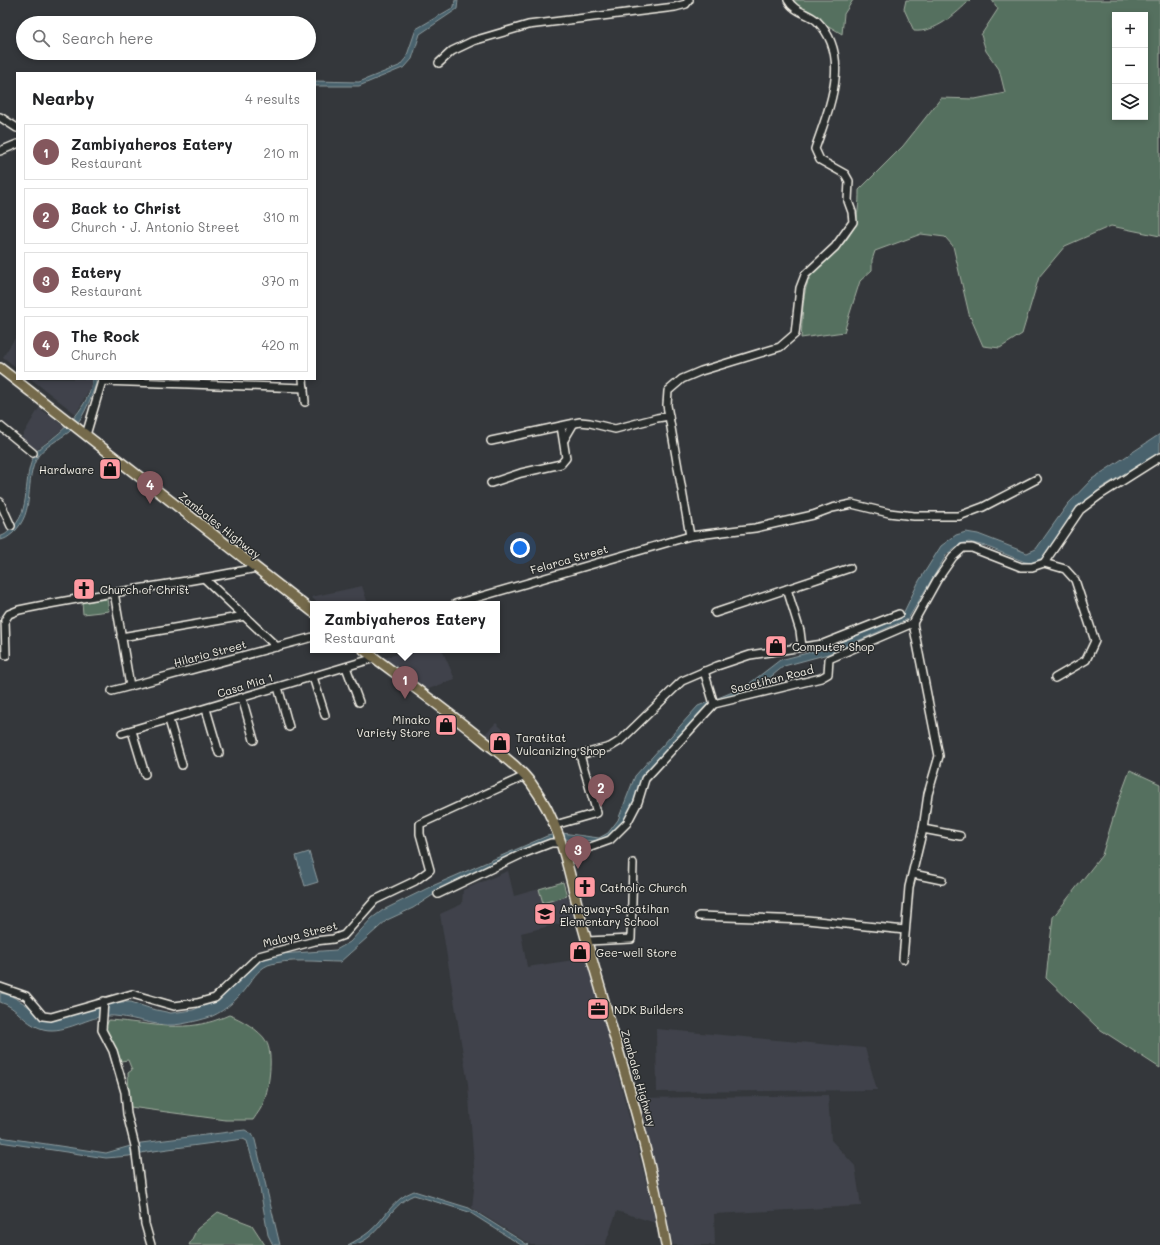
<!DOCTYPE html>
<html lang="en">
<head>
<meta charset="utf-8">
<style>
  :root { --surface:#fff; --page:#f2f2f2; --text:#202124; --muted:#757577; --line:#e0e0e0; --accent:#84575d }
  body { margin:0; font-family:Mali,sans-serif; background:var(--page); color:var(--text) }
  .controls { position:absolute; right:12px; top:12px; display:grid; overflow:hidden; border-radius:0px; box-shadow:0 2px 6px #0003 }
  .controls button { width:36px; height:36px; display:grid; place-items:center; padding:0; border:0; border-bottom:1px solid var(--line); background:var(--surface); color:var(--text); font:20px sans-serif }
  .you { position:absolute; left:520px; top:548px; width:14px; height:14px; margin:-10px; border:3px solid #fff; border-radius:50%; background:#1a73e8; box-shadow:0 0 0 6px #1a73e833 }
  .badge { display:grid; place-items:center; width:26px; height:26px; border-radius:50%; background:var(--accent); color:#fff; font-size:13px; font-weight:700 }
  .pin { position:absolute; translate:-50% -33px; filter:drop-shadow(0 1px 2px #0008) }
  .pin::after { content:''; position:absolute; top:21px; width:14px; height:12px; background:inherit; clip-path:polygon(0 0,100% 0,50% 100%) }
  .popup { position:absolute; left:310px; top:601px; width:190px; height:52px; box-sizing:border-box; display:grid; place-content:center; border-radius:0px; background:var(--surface); filter:drop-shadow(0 1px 3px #0005); font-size:13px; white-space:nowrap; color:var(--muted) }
  .popup b { font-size:15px; color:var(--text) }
  .popup::after { content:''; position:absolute; left:50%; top:100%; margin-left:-8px; border:8px solid transparent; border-top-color:var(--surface) }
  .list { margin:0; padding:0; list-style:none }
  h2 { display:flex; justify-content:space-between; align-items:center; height:52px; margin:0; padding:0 16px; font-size:17px }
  h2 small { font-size:13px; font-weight:400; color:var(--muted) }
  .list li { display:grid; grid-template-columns:26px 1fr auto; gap:12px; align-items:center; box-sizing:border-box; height:56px; margin:0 8px 8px; padding:0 8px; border:1px solid var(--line); border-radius:0px }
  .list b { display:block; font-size:15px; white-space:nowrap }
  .list p { margin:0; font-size:13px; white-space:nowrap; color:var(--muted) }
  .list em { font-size:13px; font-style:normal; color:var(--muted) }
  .icon { flex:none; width:22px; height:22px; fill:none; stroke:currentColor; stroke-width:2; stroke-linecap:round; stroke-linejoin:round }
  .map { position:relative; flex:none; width:1160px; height:1245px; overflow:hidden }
  .search { position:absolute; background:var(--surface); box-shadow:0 2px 6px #0003; left:16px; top:16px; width:300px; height:44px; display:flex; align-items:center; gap:10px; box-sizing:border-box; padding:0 14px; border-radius:22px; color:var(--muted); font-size:15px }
  .panel { position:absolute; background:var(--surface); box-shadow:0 2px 6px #0003; left:16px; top:72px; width:300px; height:308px; border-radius:0px }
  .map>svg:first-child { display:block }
  .built { fill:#40434b }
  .green { fill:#55705e; stroke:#a4b0a3; fill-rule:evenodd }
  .water { fill:#48626d; stroke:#8d9b9e }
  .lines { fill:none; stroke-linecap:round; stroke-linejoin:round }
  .minor-casing { stroke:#f4f1e8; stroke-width:10 }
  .major-casing { stroke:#f4f1e8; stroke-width:12 }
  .minor { stroke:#2a2d2e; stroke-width:7 }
  .major { stroke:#756b4b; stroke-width:9 }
  .labels { text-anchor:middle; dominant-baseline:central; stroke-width:3; stroke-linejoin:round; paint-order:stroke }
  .poi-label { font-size:11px; fill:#f4f1e8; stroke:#2a2d2e; text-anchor:start }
  .street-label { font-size:11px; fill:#f4f1e8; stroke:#2a2d2e }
</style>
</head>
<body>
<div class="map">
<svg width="1160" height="1245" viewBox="0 0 1160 1245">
  <rect width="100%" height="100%" fill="#34373b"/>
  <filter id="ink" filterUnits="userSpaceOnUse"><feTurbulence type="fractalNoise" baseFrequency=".025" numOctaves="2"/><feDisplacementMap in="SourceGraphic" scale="8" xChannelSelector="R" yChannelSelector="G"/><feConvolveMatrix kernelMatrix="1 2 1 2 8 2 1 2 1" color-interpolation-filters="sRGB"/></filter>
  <g filter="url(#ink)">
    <!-- built -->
    <g class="built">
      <path d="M17 335V368L3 357Z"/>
      <path d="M31 379H91V386L76 414Z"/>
      <path d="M39 408 65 427 34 452 20 440Z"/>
      <path d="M362 586 368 604H319L311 597Z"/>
      <path d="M412 650H442L455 679 426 690 384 658Z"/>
      <path d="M496 723 512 738 500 750 483 736Z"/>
      <path d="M508 871 514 896 539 889 543 903 567 896 575 920 521 933 527 967 587 958 643 1170 656 1223 617 1211 605 1245H531L472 1208 475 1179 468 1084 440 914 462 904 463 890Z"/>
      <path d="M656 1029 865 1048 877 1090 657 1092Z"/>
      <path d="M828 1095 831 1140 855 1166 861 1206 714 1214 715 1245H673L640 1098Z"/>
    </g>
    <!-- green -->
    <g class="green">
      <path d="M791 0H853L844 14 842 34 795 6Z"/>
      <path d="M906 0H970C956 14 935 33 914 31L904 9Z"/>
      <path d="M992 0H1160V236L1111 226 1065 246 1039 277 1022 334 1000 348 983 346 969 314 953 246 945 237 921 234 875 251 872 260V270L860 281 844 332 801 338C803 317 801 289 813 272 818 266 826 260 832 255 855 234 859 221 859 190L903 146 941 98 975 99 1005 93 999 69 986 51 981 35 998 9ZM1115 15H1145V117H1115Z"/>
      <path d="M107 599 109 611 83 614 82 602Z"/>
      <path d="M1130 770 1160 784V1068L1098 1028 1046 978 1053 917 1102 855 1117 805Z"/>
      <path d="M563 882 567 896 543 903 539 889Z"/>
      <path d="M229 1015C239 1018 261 1031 266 1041 274 1054 269 1087 264 1101 262 1108 257 1114 253 1120H226L130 1107 128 1073 132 1070 128 1060 121 1061 105 1028 109 1020C154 1023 185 1035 229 1015Z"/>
      <path d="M218 1212 252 1225 265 1245H189L197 1229Z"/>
    </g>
    <!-- water -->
    <g class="water">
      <path d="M455 0H458L457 9 420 34 412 59 405 67 359 86H315V81L359 82 399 66 406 58 416 29 454 7Z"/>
      <path d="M92 379H96V384C89 402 84 419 69 432 61 438 43 448 38 456 23 481 37 511 13 533 8 537 6 539 0 540V536C4 536 7 533 10 530 33 511 21 478 35 454 38 448 48 443 53 438 69 426 92 400 92 379Z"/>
      <path d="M1160 434V452L1101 488 1076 510 1042 558 1032 563 1025 562 985 546 969 542 960 544 947 554 908 619 828 654 784 666 750 694 709 709 643 778 625 823 609 838 596 841 562 839 490 869 433 895 413 908 387 920 340 962C319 962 287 958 268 965 257 970 252 980 245 989 236 1001 221 1014 207 1018 197 1021 184 1024 174 1025 154 1027 127 1014 105 1016 85 1018 61 1036 40 1028 24 1023 17 1007 0 1002V993C16 995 30 1008 43 1018L110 1002H131L152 1009 171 1013 193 1010 218 1000 232 988 260 960 280 954 336 950 350 942 372 918 383 910 430 887 547 836 562 833 599 838 608 833 618 820 635 776 698 706 745 687 780 660 827 648 903 614 919 581 941 546 956 535 966 532 978 534 1027 553 1036 549 1068 504 1092 479Z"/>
      <path d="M309 852 318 882 305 886 296 856Z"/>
      <path d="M245 1130 252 1134 255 1140 280 1245H273L268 1235 259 1183 247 1141 243 1139 146 1152 129 1156 106 1158 0 1142V1137L106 1153 141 1143Z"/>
      <path d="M414 1191 469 1208 528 1245H521L469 1212 414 1195C387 1205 378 1245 348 1245 355 1241 363 1237 369 1232 386 1218 392 1199 414 1191Z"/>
    </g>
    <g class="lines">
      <!-- minor casing -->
      <g class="minor-casing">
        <g id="minor">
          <path d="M439 63 452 51 473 41 528 25 675 7 686 4 689 0"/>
          <path d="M0 117 17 128"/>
          <path d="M0 151 17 144"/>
          <path d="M303 379 305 402"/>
          <path d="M0 426 33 453"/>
          <path d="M86 435 102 381 304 388"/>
          <path d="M564 440 574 423"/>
          <path d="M491 441 561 426"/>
          <path d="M491 483 521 473 561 464 566 458 561 426 580 422 590 423 615 429 657 418 669 416"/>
          <path d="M0 502 11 526"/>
          <path d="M690 536 667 405 668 391 682 379 701 371 780 347 795 334 800 288 805 275 835 247 853 222 852 212 848 201 849 181 845 174 820 160 815 149C828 110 853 57 817 21 808 13 794 12 788 0"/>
          <path d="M1044 563 1065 569 1075 580 1095 641 1086 660 1055 678"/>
          <path d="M205 579 277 647"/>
          <path d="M787 589 800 631 802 647"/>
          <path d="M114 592 130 686"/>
          <path d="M455 604 690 536 755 528 813 515 832 508 852 504 889 513 914 516H959L983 507 1037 479"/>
          <path d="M715 613 850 568"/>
          <path d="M121 637 245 616"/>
          <path d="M6 655 5 620 9 614 19 610C98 593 177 585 256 568"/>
          <path d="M346 667 359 702"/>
          <path d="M704 671 714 704"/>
          <path d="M313 677 325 715"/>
          <path d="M278 687 289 727"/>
          <path d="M112 691 313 637"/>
          <path d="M242 698 254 740"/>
          <path d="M206 709 219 753"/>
          <path d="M169 720 182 765"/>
          <path d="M132 731 145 774"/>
          <path d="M122 733 375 658"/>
          <path d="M555 825 597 813 580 755 610 747 620 741 682 681 717 666 750 655 823 644 899 614"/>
          <path d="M923 829 960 836"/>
          <path d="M565 854 585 849 610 840 627 823 638 802 645 779 714 704 821 678 828 674 829 659 913 623 937 580 953 557 963 548H972L1021 567H1032L1044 563 1080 510 1100 495 1160 457"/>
          <path d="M913 874 942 880"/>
          <path d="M438 894 522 854 551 843H561"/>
          <path d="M699 916 807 920 905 930"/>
          <path d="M587 941 631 939 633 863"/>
          <path d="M903 959 909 887 923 829 928 794 939 756 913 623"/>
          <path d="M0 987 26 996 43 1016 51 1017 132 994 174 1006 197 1003 215 998 259 956 315 941 333 939 344 935 375 900 415 881 430 870 420 834V824L525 776"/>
          <path d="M104 1001 102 1030 113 1051 125 1092 127 1114 135 1146 145 1224 151 1245"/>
        </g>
      </g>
      <!-- major casing -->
      <g class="major-casing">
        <g id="major">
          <path d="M0 368 313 612"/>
          <path d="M364 650C404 680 445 709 484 741 500 754 518 766 531 783 562 825 568 870 581 920 610 1028 647 1134 666 1245"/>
        </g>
      </g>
      <!-- minor -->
      <use href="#minor" class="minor"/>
      <!-- major -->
      <use href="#major" class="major"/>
    </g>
  </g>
  <!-- icons -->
  <defs>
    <g id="shop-square" transform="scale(1.15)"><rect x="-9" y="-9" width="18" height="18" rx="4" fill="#ff9aa2" stroke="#2a2d2e"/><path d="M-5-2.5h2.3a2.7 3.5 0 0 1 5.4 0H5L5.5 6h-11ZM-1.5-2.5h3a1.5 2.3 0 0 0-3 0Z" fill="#111"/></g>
    <g id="church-square" transform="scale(1.15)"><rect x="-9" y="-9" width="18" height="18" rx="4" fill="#ff9aa2" stroke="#2a2d2e"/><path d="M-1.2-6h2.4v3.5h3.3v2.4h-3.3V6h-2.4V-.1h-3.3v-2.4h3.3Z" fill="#111"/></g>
    <g id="school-square" transform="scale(1.15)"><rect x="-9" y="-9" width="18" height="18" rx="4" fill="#ff9aa2" stroke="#2a2d2e"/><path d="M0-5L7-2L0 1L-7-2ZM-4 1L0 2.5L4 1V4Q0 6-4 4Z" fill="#111"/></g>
    <g id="office-square" transform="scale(1.15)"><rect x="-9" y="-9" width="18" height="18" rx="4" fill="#ff9aa2" stroke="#2a2d2e"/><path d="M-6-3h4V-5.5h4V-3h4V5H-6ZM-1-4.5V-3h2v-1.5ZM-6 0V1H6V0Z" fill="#111"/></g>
  </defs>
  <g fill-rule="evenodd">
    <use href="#shop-square" x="110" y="469"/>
    <use href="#church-square" x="84" y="589"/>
    <use href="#shop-square" x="776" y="646"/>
    <use href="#shop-square" x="446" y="725"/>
    <use href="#shop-square" x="500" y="743"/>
    <use href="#church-square" x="585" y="887"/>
    <use href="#school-square" x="545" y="914"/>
    <use href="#shop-square" x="580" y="952"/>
    <use href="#office-square" x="598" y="1009"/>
  </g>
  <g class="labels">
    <!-- poi labels -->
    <g class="poi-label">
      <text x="94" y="469" text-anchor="end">Hardware</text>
      <text x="100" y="589">Church of Christ</text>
      <text x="792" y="646">Computer Shop</text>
      <text x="430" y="719" text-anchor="end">Minako<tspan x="430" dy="13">Variety Store</tspan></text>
      <text x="516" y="737">Taratitat<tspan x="516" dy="13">Vulcanizing Shop</tspan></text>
      <text x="600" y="887">Catholic Church</text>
      <text x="560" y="908">Aningway-Sacatihan<tspan x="560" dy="13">Elementary School</tspan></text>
      <text x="596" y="952">Gee-well Store</text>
      <text x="614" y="1009">NDK Builders</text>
    </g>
    <!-- street labels -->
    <g class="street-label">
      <text transform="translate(220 525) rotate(38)">Zambales Highway</text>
      <text transform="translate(569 559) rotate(-16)">Felarca Street</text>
      <text transform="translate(210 653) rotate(-15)">Hilario Street</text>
      <text transform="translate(772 679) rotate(-14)">Sacatihan Road</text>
      <text transform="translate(245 685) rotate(-17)">Casa Mia 1</text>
      <text transform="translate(300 934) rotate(-14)">Malaya Street</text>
      <text transform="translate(639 1078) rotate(74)">Zambales Highway</text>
    </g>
  </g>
</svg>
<div class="controls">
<button>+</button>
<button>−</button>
<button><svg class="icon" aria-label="layers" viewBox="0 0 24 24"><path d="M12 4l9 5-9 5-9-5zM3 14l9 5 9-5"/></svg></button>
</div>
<div class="you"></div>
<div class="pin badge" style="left:405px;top:699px">1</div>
<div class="popup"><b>Zambiyaheros Eatery</b>Restaurant</div>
<div class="pin badge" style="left:601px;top:807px">2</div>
<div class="pin badge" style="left:578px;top:869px">3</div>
<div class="pin badge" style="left:150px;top:504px">4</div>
<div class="search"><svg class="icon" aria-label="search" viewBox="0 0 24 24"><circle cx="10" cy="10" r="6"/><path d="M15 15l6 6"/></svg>Search here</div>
<section class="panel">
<h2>Nearby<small>4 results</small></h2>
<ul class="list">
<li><span class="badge">1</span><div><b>Zambiyaheros Eatery</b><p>Restaurant</p></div><em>210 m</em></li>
<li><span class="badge">2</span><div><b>Back to Christ</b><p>Church · J. Antonio Street</p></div><em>310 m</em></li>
<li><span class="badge">3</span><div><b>Eatery</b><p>Restaurant</p></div><em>370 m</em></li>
<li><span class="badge">4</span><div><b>The Rock</b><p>Church</p></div><em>420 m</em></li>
</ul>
</section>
</div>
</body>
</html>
